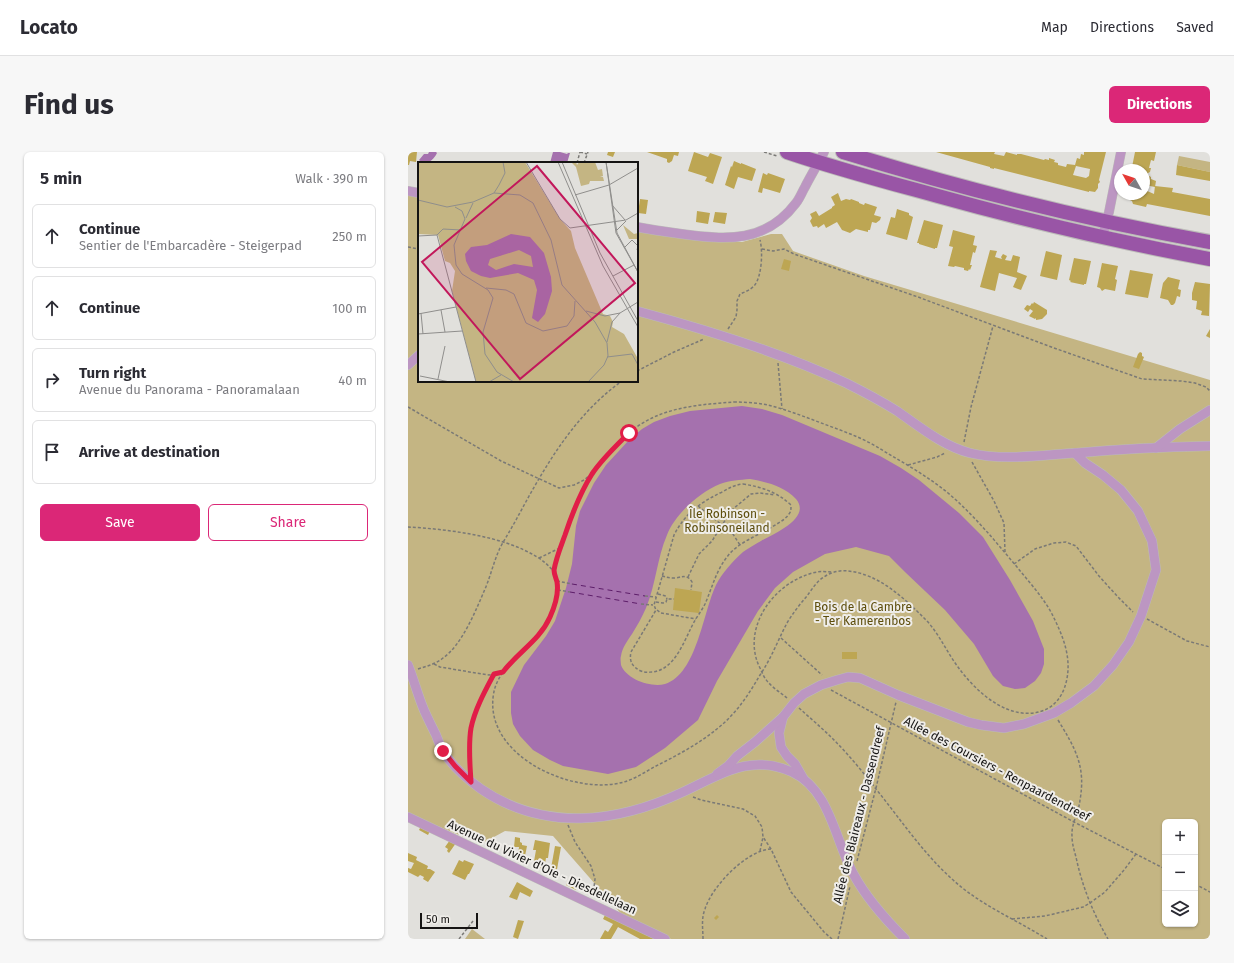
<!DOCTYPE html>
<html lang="en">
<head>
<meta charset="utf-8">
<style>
  :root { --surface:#fff; --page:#f7f7f7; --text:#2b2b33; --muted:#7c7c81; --line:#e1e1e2; --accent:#db2777 }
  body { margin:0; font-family:"Fira Sans",sans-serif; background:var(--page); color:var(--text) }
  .controls { position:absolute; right:12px; bottom:12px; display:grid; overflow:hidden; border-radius:6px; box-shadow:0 1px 3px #0004 }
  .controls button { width:36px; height:36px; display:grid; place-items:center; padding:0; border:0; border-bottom:1px solid var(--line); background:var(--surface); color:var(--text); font:20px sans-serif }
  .compass { position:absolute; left:706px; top:12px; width:36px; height:36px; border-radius:50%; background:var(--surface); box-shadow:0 1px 3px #0004; rotate:310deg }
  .scale { position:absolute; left:12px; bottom:10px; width:58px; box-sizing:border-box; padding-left:4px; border:2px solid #151413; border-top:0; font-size:11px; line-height:14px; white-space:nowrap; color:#151413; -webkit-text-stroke:3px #efede9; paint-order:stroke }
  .stop { position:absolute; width:12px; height:12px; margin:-9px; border:3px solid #e11d48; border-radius:50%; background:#fff }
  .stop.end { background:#e11d48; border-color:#fff; box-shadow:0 1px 4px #0008 }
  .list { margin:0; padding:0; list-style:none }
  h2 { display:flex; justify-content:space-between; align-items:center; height:52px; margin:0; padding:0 16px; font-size:17px }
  h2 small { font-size:13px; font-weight:400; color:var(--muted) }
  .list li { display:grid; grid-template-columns:26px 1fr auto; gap:12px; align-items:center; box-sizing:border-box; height:64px; margin:0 8px 8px; padding:0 8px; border:1px solid var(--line); border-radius:6px }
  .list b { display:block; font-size:15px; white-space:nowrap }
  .list p { margin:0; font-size:13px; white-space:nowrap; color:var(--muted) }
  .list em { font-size:13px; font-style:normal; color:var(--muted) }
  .actions { display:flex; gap:8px; padding:12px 16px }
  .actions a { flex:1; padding:9px 0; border:1px solid var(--accent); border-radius:6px; text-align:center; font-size:14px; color:var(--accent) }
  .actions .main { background:var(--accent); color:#fff }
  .icon { flex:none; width:22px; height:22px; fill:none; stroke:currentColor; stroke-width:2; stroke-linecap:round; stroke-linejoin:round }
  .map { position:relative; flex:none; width:802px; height:787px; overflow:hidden; border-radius:6px }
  header { display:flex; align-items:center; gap:24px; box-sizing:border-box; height:56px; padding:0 20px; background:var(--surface); border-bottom:1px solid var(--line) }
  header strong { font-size:19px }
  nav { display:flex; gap:22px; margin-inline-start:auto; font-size:14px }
  .intro { display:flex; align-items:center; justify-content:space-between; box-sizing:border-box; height:96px; padding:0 24px }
  h1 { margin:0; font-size:28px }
  .button { padding:10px 18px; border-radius:6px; background:var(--accent); color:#fff; font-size:14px; font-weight:700 }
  main { display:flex; gap:24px; padding:0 24px }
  aside { flex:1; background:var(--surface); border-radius:6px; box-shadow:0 1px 3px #0004 }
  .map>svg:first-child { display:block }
  .green { fill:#c4b583; fill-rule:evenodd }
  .water { fill:#a571ae; fill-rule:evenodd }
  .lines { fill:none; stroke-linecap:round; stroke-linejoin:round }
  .ferry { stroke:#5d1d69; stroke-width:1; stroke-dasharray:5 4; stroke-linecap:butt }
  .building { fill:#bda653; fill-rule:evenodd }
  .street-casing { stroke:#bcbbb8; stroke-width:10 }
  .primary-casing { stroke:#bcbbb8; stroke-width:16 }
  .path { stroke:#7a7976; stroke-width:1.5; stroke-dasharray:3 2; stroke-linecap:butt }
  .street { stroke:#bc96c2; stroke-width:9 }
  .primary { stroke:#9955a6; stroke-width:14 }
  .route { stroke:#e11d48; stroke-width:5 }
  .labels { text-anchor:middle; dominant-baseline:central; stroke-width:4; stroke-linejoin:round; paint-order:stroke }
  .park-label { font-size:12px; fill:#5d4d0b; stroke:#efede9 }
  .street-label { font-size:12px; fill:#151413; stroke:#efede9 }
  .inset-river { fill:none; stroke:#a571ae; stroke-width:2 }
  .inset-road { fill:none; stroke:#8f8e8c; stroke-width:1 }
  .view { fill:#c2185b; fill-opacity:0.15; stroke:#c2185b; stroke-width:2 }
  .inset-edge { fill:none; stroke:#151413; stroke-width:2 }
</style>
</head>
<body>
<header>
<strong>Locato</strong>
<nav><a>Map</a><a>Directions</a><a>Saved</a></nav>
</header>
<div class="intro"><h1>Find us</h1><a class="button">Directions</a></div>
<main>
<aside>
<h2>5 min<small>Walk · 390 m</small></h2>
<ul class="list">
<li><svg class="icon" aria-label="ahead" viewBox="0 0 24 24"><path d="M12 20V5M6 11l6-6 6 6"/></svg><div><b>Continue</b><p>Sentier de l'Embarcadère - Steigerpad</p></div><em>250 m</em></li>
<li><svg class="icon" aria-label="ahead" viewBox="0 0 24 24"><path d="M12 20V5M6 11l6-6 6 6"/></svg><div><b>Continue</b></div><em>100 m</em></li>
<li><svg class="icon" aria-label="right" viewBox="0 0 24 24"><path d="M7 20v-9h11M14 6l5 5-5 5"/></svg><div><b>Turn right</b><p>Avenue du Panorama - Panoramalaan</p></div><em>40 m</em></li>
<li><svg class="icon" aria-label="arrive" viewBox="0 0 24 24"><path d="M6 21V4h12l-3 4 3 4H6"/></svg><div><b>Arrive at destination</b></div></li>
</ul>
<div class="actions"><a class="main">Save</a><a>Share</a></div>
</aside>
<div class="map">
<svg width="802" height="787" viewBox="0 0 802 787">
  <rect width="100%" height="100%" fill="#e1e0dc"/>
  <!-- green -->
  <g class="green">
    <path d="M771 4 802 10V20L769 13Z"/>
    <path d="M0 42 11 43V229H229V77L290 87 334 90 363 82H374L385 99 456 124 802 228V787H263L216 765 145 684 97 679 73 692 0 662ZM757 670H787V772H757Z"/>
    <path d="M64 777 77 787H57Z"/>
  </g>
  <!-- water -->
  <g class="water">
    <path d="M21 0H28L29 1C26 7 22 11 15 11L11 8 16 2H20Z"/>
    <path d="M145 0H152L159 2 160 1H162L159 11H142Z"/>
    <path d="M334 254 354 257 374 263 472 304 493 316 511 328 551 361 575 385 602 428 625 469 636 497V512L633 521 627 529 617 536 607 537 595 534 585 524 566 492 537 458 497 420 481 404 448 395 417 402 385 420 367 436 350 459 309 529 290 568 257 596 228 615 200 622 155 614 142 608 125 598 112 584 105 572 103 561V540L116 513 138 484 147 469 158 436 164 412 168 374 172 359 186 331 198 313 221 288 234 277 246 270 262 264 282 259ZM342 327C359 330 376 334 388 347 404 366 365 382 353 389 347 392 341 396 335 400 325 409 314 421 308 433 295 460 289 522 257 532 243 536 218 527 213 513 213 511 212 506 213 504 214 496 220 488 224 482 229 474 234 465 238 456 248 432 249 406 259 383 267 362 292 340 312 332 322 328 332 328 342 327Z"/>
  </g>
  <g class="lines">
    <!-- ferry -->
    <g class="ferry">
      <path d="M164 432 237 444"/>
      <path d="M162 440 233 452"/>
    </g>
  </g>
  <!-- building -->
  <g class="building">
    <path d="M0 0H9L8 10 2 9 1 13H0Z"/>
    <path d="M200 0H207L205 5 199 3Z"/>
    <path d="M239 0H271L270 4 266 3 264 9 261 11 259 10V7Z"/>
    <path d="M286 0 300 5 302 1 314 5 305 32 297 29 299 25 280 19Z"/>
    <path d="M528 0H587L586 2 596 4 598 0 609 3V2H613L636 8 637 7 641 8V6L647 8 646 10 650 11V13L658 15 659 12 667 13 669 6 672 7 673 2 676 3V0H698L691 28 692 30 690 32V36L687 40 681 39V40L586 16V17L582 16V15ZM668 14 682 17 681 24 678 26 665 23Z"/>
    <path d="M727 0H748L746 9 743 8 741 16H743L742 20 740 21V24H739L737 33 736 18H722V15H724Z"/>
    <path d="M326 9 333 12V11L348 17 344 29 330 25 326 37 317 33 323 14 324 15Z"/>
    <path d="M769 13 802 20V29L768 23Z"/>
    <path d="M355 21 359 23 360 21 377 27 372 41 355 36 354 41 350 40Z"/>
    <path d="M741 24 743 25V27L748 29 747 35 737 33 738 31 739 32Z"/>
    <path d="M747 34 765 36 764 40 802 47V64L739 52 738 55 725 52 724 49 722 48 723 46 721 42H736L737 38 746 42Z"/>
    <path d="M430 41 433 49 438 47 442 48 443 47 451 50V51L456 53 457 51 469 55 466 63 473 65 472 68 468 71 464 70 462 78H460V80L448 77 442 81 434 78 429 70 418 76 416 72 410 76 409 74 405 75 402 69 404 66 402 62 408 59 411 64 424 56V55L427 53 423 45Z"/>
    <path d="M232 47 240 48 238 62 230 61Z"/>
    <path d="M489 57 501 61V63L505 65 499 88 478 82 483 65 487 66Z"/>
    <path d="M289 59 302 61 300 72 288 70Z"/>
    <path d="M307 60 319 61 317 72 305 70Z"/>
    <path d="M516 68 535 73 529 96H527V97L511 92V91H509Z"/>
    <path d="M545 78 567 84 565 93 569 94 567 101 565 100 562 113H564L562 118 561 117 560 119 556 118V116L547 114 546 115 540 114 545 95 541 94Z"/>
    <path d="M582 98 589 99 587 105 594 107 593 105 595 102 599 104 597 108 603 109 605 103 612 105 609 120 619 124 613 138 605 135 609 126 591 121 587 139 572 135Z"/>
    <path d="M638 99 654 103 649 128 632 124Z"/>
    <path d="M666 106 683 109 678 132H676V133L662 130 663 129 661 128Z"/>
    <path d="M376 107 383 109 381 119 373 117Z"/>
    <path d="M694 111 710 114 707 127 709 128 707 139 697 137 694 139 692 136 689 135Z"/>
    <path d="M722 118 745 122 740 146 717 142Z"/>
    <path d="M760 125 772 128 770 137 773 138 772 145 769 144 767 151 765 153H763L760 148 752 146 755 131Z"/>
    <path d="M787 130 802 132 801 164 793 163 794 159 788 157 789 149 784 148V141Z"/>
    <path d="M626 150 639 158V162L634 167 628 168V166L627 167 621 164 625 159 622 157 620 160 616 157 619 153 622 154 624 151 625 152Z"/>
    <path d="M802 177V186L798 184Z"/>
    <path d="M732 200 734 201V204L736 205 731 217 725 215 730 202Z"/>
    <path d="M267 436 294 440 291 461 265 458Z"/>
    <rect x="434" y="500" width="15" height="7"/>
    <path d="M13 674 22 679 20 683 11 678Z"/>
    <path d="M107 685 112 686V690L114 691V693L119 694 117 704 110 703 111 695H106Z"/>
    <path d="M42 688 48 691 41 701 39 699 40 697 37 695Z"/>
    <path d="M127 688 142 691 140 706H138L136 717 125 715 128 698H125Z"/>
    <path d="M147 694 153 695 148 723 142 722Z"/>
    <path d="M0 701 9 705 8 708 20 714 19 717H22L27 720 20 730 15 727 16 725 12 723 10 725 0 720V716L3 717 6 711 0 709Z"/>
    <path d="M51 708 55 710 56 708 66 712 61 722H60L57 728 44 722Z"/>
    <path d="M161 727 171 732 168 738 158 733Z"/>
    <path d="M109 730 125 739 122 745 112 740 109 748 101 745Z"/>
    <path d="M198 761 219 772 246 787H232L210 775 203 787H192L197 778 200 780 205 772 195 767Z"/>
    <path d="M309 763 311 765 308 768 306 766Z"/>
    <path d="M110 768 116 769 110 787 105 785Z"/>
  </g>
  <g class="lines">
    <!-- street casing -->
    <g class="street-casing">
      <g id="street">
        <path d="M0 39 11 41"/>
        <path d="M229 75C244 78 259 80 274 82 319 88 358 91 388 51 392 46 394 40 397 35 403 23 410 12 416 0"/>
        <path d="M694 86 701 60 713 0"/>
        <path d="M229 159C300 178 372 200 438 231 456 240 473 249 489 259 512 275 535 294 562 301 595 309 635 303 668 301 713 297 757 295 802 294"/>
        <path d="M0 213 11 203"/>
        <path d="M748 296 772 277 802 258"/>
        <path d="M0 513C6 528 10 544 16 558 20 567 24 575 28 583 30 588 32 594 35 599 44 614 59 627 73 637 136 680 209 671 275 640 312 623 342 601 384 620 423 638 427 690 446 723 459 747 478 768 497 787"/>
        <path d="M375 565 371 581 373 595 379 604 387 612 395 626"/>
        <path d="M309 622 320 614 329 604 347 590 375 565 386 551 396 542 413 533 429 528 440 525 452 526 490 543 560 570 573 573 596 576 616 572 646 561 663 551 686 534 705 513 721 490 733 464 748 418 744 389 730 359 713 338 695 323 677 311 667 301"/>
        <path d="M0 665 257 787"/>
      </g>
    </g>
    <!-- primary casing -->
    <g class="primary-casing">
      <g id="primary">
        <path d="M379 0C429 17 479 30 530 44 620 69 710 90 802 107"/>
        <path d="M435 0C555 37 678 68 802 90"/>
      </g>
    </g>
    <!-- path -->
    <g class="path">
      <path d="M172 0 179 2"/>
      <path d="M356 0 369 4"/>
      <path d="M169 11 172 0"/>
      <path d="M176 11 180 0"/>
      <path d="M0 95 11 97"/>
      <path d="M354 97 365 99 376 97 386 102 510 145 646 196 734 227 773 229 787 231 798 235 802 239"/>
      <path d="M320 177 328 165 329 158V149L332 142C337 140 342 138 346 134 354 125 355 99 352 88"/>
      <path d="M370 211 374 257"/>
      <path d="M229 219 266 200 296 187"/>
      <path d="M326 250C337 250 349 251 360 253 376 257 392 263 408 269 426 276 445 282 462 291 470 295 477 300 484 304 503 315 523 327 540 341 566 363 587 389 609 415 621 430 635 445 644 462 653 480 661 498 660 518 659 535 652 553 634 559 601 570 568 540 550 515 538 499 531 481 517 467 496 446 471 422 440 419 432 418 423 420 416 425 409 429 404 437 399 444 392 452 385 461 379 471 370 488 363 507 352 523 341 542 328 562 310 576 291 592 268 604 246 615 236 621 226 627 216 630 167 644 79 606 85 546 88 512 123 500 138 473 145 461 151 447 149 433 149 429 146 421 146 417 147 409 151 400 153 393 158 380 161 365 167 353 183 320 210 282 244 266 269 254 299 252 326 250Z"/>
      <path d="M0 255 93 309 151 336 166 333 176 328 182 323"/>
      <path d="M556 290 563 255 585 174"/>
      <path d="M564 310 586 349 596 371 597 400"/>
      <path d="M500 313 529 305 537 301"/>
      <path d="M335 332C354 335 369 340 383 353 383 357 383 360 381 362 377 368 370 371 364 375 349 384 329 391 319 405 308 419 304 436 297 452 293 460 287 467 283 476 275 492 266 517 245 520 241 520 237 521 233 519 224 515 221 509 223 500L248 458 246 453 266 383C277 362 290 352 312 341 320 337 325 333 335 332Z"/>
      <path d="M290 354 314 373 321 376 332 393"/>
      <path d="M0 375C39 377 96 384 129 405 136 409 141 414 146 420"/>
      <path d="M131 406 152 396"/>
      <path d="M606 412 627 397 646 391 658 390 668 394 691 424 709 444 725 460"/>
      <path d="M254 424C258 425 261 426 265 426 273 426 279 421 284 430L283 438"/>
      <path d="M280 425 291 402 304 389 314 373 325 357 343 342 352 341 367 343"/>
      <path d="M149 429 164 432"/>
      <path d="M150 438 162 440"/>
      <path d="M250 442 258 444 259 447"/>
      <path d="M237 444 248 445"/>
      <path d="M248 450 255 451 258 450 259 447H266"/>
      <path d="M233 452 245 453"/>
      <path d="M249 458 253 461 288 467"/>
      <path d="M739 467 779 489 802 495"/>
      <path d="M373 486 414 523"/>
      <path d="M26 512 32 515 68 521 81 523 95 520"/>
      <path d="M10 517C19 514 28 512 35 506 54 493 68 458 77 437 83 423 86 408 93 394 98 385 103 377 108 368 136 316 165 264 214 229"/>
      <path d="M423 538 666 670 757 717"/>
      <path d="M379 546C373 541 365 536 360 530 356 526 354 520 351 514 333 474 368 428 409 420 414 419 419 420 424 420"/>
      <path d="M391 556C402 566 414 576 425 587 440 602 455 620 468 637 493 668 515 701 544 727 572 753 607 767 639 787"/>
      <path d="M650 568C667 596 678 614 672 648 671 660 663 672 664 684 664 691 666 698 668 705 674 734 685 761 700 787"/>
      <path d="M62 618C62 604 61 590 63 577 67 557 77 540 86 522"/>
      <path d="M285 645 293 648 335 657 347 664 354 675 355 685 363 697 383 740 416 780 424 787"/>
      <path d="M160 673 167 690 183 714 187 727 185 744"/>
      <path d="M352 699 355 685"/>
      <path d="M449 709 468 636 488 550"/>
      <path d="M787 732 802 740"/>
      <path d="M604 767 637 764 675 755 682 751 697 740 716 718 728 702"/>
      <path d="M51 787 65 769"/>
      <path d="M295 787C295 777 293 767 297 757 304 734 339 698 363 697"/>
      <path d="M430 787 442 734"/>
    </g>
    <!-- street -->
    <use href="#street" class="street"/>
    <!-- primary -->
    <use href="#primary" class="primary"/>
  </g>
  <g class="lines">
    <!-- route -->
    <path class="route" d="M35 599 47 614 63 630C62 612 60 594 63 576 67 557 77 539 86 522L95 520C110 500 132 488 142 465 147 454 151 442 149 430 148 426 146 422 146 418 148 406 153 394 157 383 164 362 172 341 184 322 194 307 208 294 221 281"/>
  </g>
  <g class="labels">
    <!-- park labels -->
    <g class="park-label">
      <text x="319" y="362">Île Robinson -<tspan x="319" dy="14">Robinsoneiland</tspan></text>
      <text x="455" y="455">Bois de la Cambre<tspan x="455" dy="14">- Ter Kamerenbos</tspan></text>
    </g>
    <!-- street labels -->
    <g class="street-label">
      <text transform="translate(589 617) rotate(28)">Allée des Coursiers - Renpaardendreef</text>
      <text transform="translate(451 663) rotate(-76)">Allée des Blaireaux - Dassendreef</text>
      <text transform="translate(134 715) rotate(25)">Avenue du Vivier d'Oie - Diesdellelaan</text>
    </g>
  </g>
  <!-- overview -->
  <g transform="translate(10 10)">
    <rect width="220" height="220" fill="#e1e0dc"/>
    <path d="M0 0H107L142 57 153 69 157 86 185 152 192 154 195 160 194 165 206 172 219 195 220 220H58L34 129 37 109 32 101 27 99 20 73 0 72ZM158 0 159 3 161 0H177L180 8 184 7 185 14 182 15H185L186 19H172L171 22 163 24 158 5 154 1ZM205 63 216 72 220 71V77H211Z" fill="#c4b583"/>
    <path d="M93 72 112 75 126 91 133 115 134 129 127 152 120 160 114 156 119 128 116 118 100 111 72 116 63 114 53 109 48 99 47 92 53 85 69 83ZM101 88 113 94 115 105 96 102 78 108 70 103 72 97Z" fill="#a571ae" fill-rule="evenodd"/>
    <path class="inset-river" d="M76 81 83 93M75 82 82 93"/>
    <path class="inset-road" d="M108 0 142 57 152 66 208 58 220 51M140 0 185 104 220 165M144 0 182 91 220 159M188 0 199 71 220 110M188 0 198 71 220 110M76 31 102 33 115 41 133 78 144 123 177 160 189 181 190 194 186 203 170 220M157 33 191 23 220 6M0 38 29 45 55 40 76 31 81 23 87 11 85 0M194 43 207 58M37 45 44 49 47 57 36 83 38 103 44 112 70 128 75 136 65 170 67 192 79 210 96 220M48 56 55 41M199 68 208 59M19 73 58 220M19 73 25 67 43 68M0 74 19 73M206 86 214 78 220 84 219 88M195 114 216 103M68 126 88 128 96 132 108 161 125 169 149 164 156 154 157 139M23 148 27 170M168 149 187 154 202 151M3 151 5 172M0 152 38 145M0 172 44 169M189 180 194 160 202 151 220 140M189 195 214 192 220 203M2 214 32 220M20 217 27 184M71 220 83 213"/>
    <path class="view" d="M119 4 217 121 102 217 4 100Z"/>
    <rect width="220" height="220" class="inset-edge"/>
  </g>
</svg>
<div class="controls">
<button>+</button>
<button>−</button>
<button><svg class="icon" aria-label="layers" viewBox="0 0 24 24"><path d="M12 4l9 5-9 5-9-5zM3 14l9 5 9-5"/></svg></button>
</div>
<svg class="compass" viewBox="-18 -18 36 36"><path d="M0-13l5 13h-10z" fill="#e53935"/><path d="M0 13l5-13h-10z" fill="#7c7c81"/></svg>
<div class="scale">50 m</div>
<div class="stop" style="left:221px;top:281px"></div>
<div class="stop end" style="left:35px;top:599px"></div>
</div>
</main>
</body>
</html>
